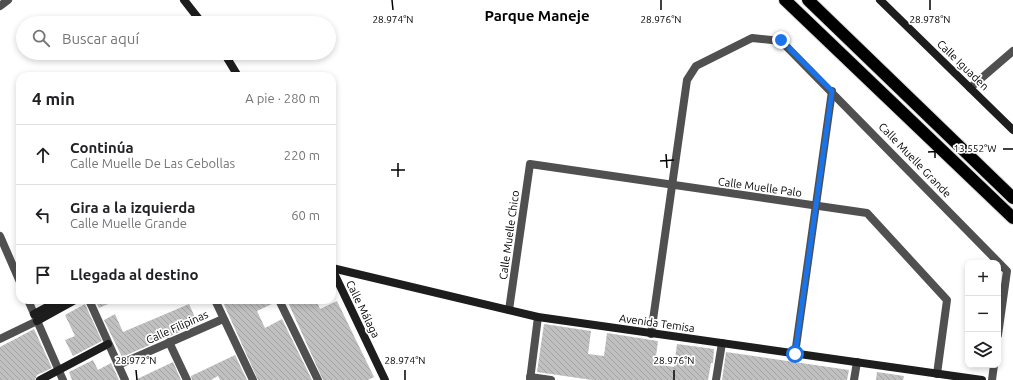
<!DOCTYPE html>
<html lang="es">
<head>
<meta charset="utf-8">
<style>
  :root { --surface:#fff; --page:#f2f2f2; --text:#202124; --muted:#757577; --line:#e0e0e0 }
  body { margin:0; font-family:Ubuntu,sans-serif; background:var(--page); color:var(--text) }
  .controls { position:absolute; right:12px; bottom:12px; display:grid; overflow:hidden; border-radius:8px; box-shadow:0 2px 6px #0003 }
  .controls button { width:36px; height:36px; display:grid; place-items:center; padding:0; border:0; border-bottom:1px solid var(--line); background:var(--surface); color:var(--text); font:20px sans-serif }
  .stop { position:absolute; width:12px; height:12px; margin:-9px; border:3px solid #1a73e8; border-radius:50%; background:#fff }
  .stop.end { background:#1a73e8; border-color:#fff; box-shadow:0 1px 4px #0008 }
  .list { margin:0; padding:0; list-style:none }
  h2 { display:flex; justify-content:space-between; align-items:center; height:52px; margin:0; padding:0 16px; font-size:17px }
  h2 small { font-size:13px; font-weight:400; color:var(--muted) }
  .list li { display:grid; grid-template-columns:26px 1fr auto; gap:12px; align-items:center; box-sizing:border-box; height:60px; padding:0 16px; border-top:1px solid var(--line) }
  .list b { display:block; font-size:15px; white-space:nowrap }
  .list p { margin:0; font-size:13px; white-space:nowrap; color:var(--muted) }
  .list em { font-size:13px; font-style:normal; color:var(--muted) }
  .icon { flex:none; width:22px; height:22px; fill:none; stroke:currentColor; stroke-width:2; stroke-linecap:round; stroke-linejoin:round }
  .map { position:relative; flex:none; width:1013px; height:380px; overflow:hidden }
  .search { position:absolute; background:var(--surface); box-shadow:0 2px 6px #0003; left:16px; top:16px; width:320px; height:44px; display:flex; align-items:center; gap:10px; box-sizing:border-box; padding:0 14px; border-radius:22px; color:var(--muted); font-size:15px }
  .panel { position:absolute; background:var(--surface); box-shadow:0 2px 6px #0003; left:16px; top:72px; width:320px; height:232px; border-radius:12px }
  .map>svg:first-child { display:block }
  .building { fill:url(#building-back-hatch) }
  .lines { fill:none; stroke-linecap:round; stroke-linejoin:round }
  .highway-casing { stroke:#dbdbdb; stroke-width:14 }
  .street { stroke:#505050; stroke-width:8 }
  .secondary { stroke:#1d1d1d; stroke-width:8 }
  .highway { stroke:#000; stroke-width:12 }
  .route { stroke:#1a73e8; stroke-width:5 }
  .ticks { fill:none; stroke:#000; stroke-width:1.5 }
  .labels { text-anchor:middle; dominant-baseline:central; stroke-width:3.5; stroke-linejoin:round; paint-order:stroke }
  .street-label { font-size:11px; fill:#000; stroke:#fff }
  .district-label { font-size:15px; font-weight:bold; fill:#000; stroke:#fff }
  .ticks-label { font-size:10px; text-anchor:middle; fill:#000; stroke:#fff; stroke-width:3.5; stroke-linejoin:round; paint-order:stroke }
</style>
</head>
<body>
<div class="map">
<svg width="1013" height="380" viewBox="0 0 1013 380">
  <defs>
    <pattern id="building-back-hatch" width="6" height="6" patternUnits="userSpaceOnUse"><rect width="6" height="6" fill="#c0c0c0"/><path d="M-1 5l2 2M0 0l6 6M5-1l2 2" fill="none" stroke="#a3a3a3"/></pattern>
  </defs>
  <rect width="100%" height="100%" fill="#fff"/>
  <!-- building -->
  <g class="building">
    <path d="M95 300H117L99 308Z"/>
    <path d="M222 300H274V303L257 311 265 328 282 319 312 380H258Z"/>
    <path d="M287 300H316L320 309 337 301 374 377 368 380H323Z"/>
    <path d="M85 304 102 341 73 356 65 340 75 336 65 315Z"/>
    <path d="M189 304 198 324 122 357 104 320 115 314 123 332Z"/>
    <path d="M544 324 591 331 588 354 604 356 607 333 658 341 655 364 674 367 677 344 714 349 713 363H711L708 380H592L537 372Z"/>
    <path d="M34 329 52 368 37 375 35 380H0V347Z"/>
    <path d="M726 352 849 370 847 380H722Z"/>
    <path d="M235 355 247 380H220L218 376 211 380H192L191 376Z"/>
    <path d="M93 360 98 370 111 363 119 380H72L69 372Z"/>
    <path d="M173 362 181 380H135Z"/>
    <path d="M877 372 904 376 903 380H876Z"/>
  </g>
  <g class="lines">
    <!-- highway casing -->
    <g class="highway-casing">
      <g id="highway">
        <path d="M785 0 1013 218"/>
        <path d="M808 0 1013 198"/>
      </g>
    </g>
    <!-- street -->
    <g class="street">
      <path d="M0 6 8 0"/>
      <path d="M970 88 1013 51"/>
      <path d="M0 236 20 282"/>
      <path d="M28 300 63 380"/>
      <path d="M89 300 125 380"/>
      <path d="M215 300 253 380"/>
      <path d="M279 300 318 380"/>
      <path d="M509 310 530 164 867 213 947 300 937 374"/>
      <path d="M651 334 687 80 696 66 752 38 781 41 1007 271 998 335"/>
      <path d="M0 339 37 321"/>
      <path d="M169 342 187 380"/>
      <path d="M795 354 832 91"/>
      <path d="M118 365 223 319"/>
      <path d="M530 377 551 380"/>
      <path d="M530 380 538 317"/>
      <path d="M716 380 722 343"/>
      <path d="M854 380 857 362"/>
      <path d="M992 380 994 365"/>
    </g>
    <!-- secondary -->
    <g class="secondary">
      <path d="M184 0 202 23"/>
      <path d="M880 0 1013 130"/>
      <path d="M224 53 238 76"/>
      <path d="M332 268 538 317 982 380"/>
      <path d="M332 269 385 380"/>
      <path d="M34 314 60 300"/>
      <path d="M37 321 75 300"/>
      <path d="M40 380 108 344"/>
    </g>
    <!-- highway -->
    <use href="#highway" class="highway"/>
  </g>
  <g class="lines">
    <!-- route -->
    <path class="route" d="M781 40 832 91 795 354"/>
  </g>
  <!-- ticks -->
  <path class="ticks" d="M392 0 393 10M661 0V10M930 0V10M935 144V158M1003 149H1013M928 152 942 151M666 154 667 168M660 161 674 160M398 163V177M391 170H405M136 370 137 380M405 370V380M674 370V380"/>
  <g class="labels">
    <!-- street labels -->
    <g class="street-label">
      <text transform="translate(963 65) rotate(44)">Calle Iguaden</text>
      <text transform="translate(915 160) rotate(46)">Calle Muelle Grande</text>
      <text transform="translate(760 187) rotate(8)">Calle Muelle Palo</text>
      <text transform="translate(509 235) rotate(-82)">Calle Muelle Chico</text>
      <text transform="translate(363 309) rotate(64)">Calle Málaga</text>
      <text transform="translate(657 323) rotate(8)">Avenida Temisa</text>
      <text transform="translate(177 327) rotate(-24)">Calle Filipinas</text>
    </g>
    <!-- district labels -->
    <g class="district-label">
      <text x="537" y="15">Parque Maneje</text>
    </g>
  </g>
  <g class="ticks-label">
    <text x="393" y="23">28.974°N</text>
    <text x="661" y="23">28.976°N</text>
    <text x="930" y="23">28.978°N</text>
    <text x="975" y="152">13.552°W</text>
    <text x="136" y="364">28.972°N</text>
    <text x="405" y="364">28.974°N</text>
    <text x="674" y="364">28.976°N</text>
  </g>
</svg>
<div class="controls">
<button>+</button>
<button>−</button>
<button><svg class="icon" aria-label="layers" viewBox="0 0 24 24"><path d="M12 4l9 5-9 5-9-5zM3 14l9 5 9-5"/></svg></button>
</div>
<div class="stop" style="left:795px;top:354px"></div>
<div class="stop end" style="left:781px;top:40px"></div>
<div class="search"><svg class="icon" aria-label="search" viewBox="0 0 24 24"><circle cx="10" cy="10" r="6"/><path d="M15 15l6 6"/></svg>Buscar aquí</div>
<section class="panel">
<h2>4 min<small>A pie · 280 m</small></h2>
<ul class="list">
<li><svg class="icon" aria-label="ahead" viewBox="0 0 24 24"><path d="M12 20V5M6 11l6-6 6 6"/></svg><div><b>Continúa</b><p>Calle Muelle De Las Cebollas</p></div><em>220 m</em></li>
<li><svg class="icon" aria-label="left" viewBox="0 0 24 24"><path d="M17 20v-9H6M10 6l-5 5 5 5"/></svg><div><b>Gira a la izquierda</b><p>Calle Muelle Grande</p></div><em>60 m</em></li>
<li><svg class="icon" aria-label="arrive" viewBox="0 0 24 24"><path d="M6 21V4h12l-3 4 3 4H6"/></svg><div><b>Llegada al destino</b></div></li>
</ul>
</section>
</div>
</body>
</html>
